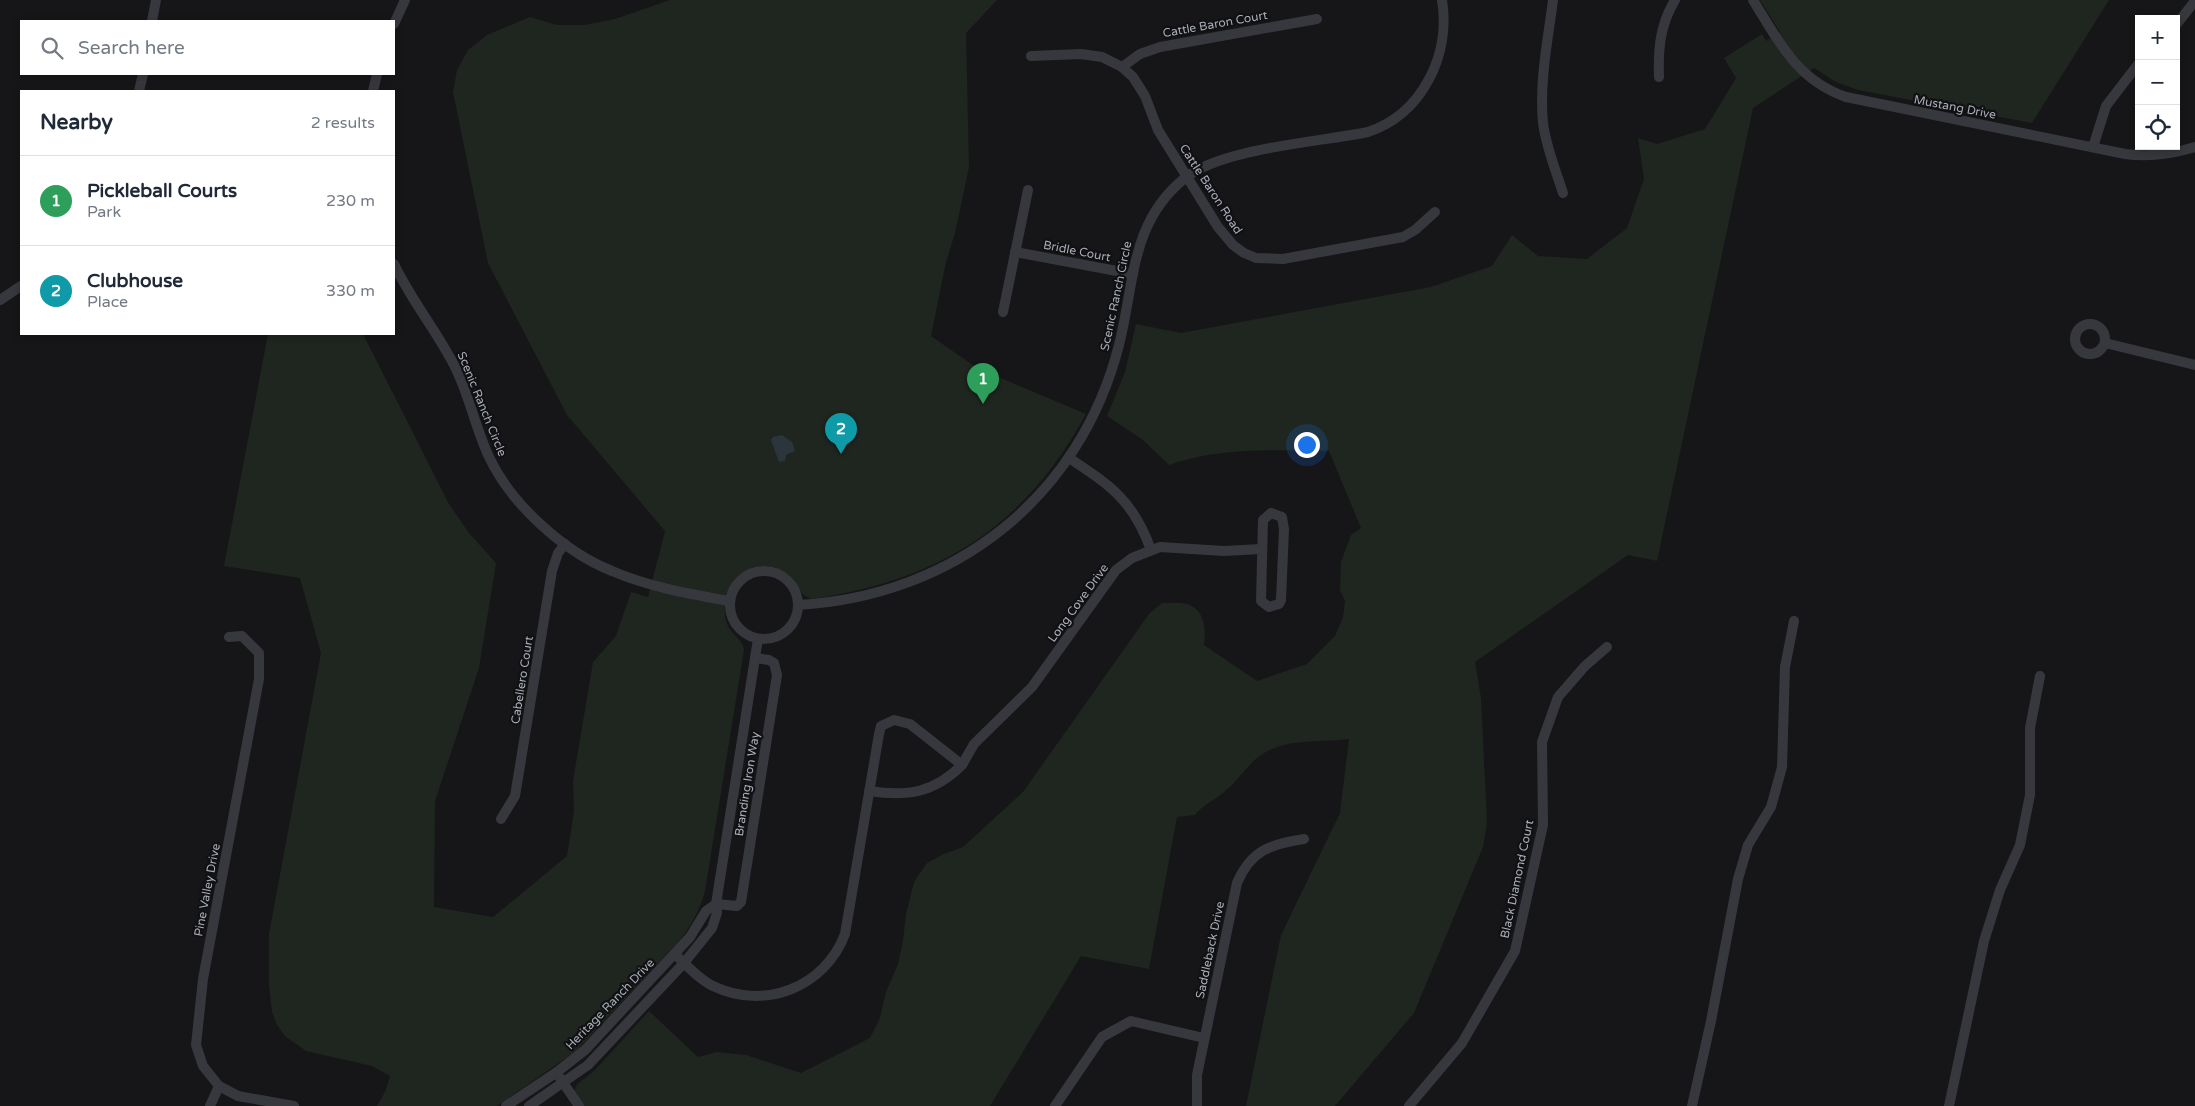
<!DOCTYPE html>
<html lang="en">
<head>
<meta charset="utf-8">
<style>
  :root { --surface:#fff; --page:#f6f6f7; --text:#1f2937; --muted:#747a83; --line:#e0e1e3; --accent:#7e6636 }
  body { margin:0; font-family:"Varela Round",sans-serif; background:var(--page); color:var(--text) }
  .controls { position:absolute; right:15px; top:15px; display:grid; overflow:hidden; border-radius:0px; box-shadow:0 2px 8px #0003 }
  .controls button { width:45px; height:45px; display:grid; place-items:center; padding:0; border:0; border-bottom:1px solid var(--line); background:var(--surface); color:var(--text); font:25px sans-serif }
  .you { position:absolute; left:1306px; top:444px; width:18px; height:18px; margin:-12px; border:4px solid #fff; border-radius:50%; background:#1a73e8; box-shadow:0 0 0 8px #1a73e833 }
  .badge { display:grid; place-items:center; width:32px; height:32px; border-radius:50%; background:var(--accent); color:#fff; font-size:16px; font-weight:700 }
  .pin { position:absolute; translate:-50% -41px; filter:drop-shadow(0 1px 2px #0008) }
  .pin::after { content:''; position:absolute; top:26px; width:18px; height:15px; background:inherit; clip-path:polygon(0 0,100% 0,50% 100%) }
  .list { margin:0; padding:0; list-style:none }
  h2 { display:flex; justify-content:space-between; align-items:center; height:65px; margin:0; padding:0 20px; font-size:21px }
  h2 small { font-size:16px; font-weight:400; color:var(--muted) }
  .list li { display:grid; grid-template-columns:32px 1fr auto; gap:15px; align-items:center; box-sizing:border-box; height:90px; padding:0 20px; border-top:1px solid var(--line) }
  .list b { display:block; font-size:19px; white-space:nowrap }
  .list p { margin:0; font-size:16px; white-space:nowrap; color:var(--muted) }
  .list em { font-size:16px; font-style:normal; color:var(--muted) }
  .icon { flex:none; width:28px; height:28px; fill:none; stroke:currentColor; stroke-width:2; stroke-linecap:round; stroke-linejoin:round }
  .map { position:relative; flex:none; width:2195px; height:1106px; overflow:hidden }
  .search { position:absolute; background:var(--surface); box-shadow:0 2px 8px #0003; left:20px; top:20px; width:375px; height:55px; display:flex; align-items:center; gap:12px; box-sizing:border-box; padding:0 18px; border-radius:0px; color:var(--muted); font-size:19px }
  .panel { position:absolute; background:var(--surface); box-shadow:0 2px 8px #0003; left:20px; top:90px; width:375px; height:245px; border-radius:0px }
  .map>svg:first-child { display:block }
  .green { fill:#1e261f }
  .water { fill:#2c353c }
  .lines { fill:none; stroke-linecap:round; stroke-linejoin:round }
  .street { stroke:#37383d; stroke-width:10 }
  .labels { text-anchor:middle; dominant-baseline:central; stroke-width:4.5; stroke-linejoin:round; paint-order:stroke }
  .street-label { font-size:12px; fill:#a8adb8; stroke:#111113 }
</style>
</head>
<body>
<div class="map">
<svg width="2195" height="1106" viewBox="0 0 2195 1106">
  <rect width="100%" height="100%" fill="#161618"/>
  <!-- green -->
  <g class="green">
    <path d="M670 0H997L966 33 969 167 955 233 946 262 931 336 977 368 1086 414C1024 528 939 580 812 599 797 596 796 575 779 569 748 557 723 584 725 614 726 634 743 637 744 650L705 891C700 910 691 927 678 942L576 1051 497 1106H377L385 1092 390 1076 372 1066 306 1051 285 1036 277 1025 272 1012 269 986V934L321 653 300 578 224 566 268 334H363L449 504 469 533 496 563 479 668 435 801 434 907 493 917 567 856 574 811 573 781 593 662 616 636 631 592 648 597 665 531 567 415 488 263 453 92 457 70 468 50 487 35 530 17 557 25H585L615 19Z"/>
    <path d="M1760 0H2109L2032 123 1858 90 1836 82 1814 68 1753 108 1657 561 1628 555 1475 662 1481 698 1487 823 1483 847 1414 1013 1335 1106H1246L1281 935 1340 813 1349 739C1318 743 1283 737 1257 758 1245 768 1237 782 1225 791 1216 800 1203 804 1195 815L1177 817 1149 969 1081 956 990 1106H583L574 1092 577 1084 594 1071 649 1011 698 1057 717 1052 746 1055 801 1073 870 1038 880 1018 886 992 898 964 903 941 906 914 914 882 927 863 944 854 963 847 1023 792 1149 614 1162 603C1169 603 1180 602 1187 604 1205 609 1206 630 1204 645L1257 681 1307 664 1335 636 1343 617 1345 601 1340 590 1341 562 1351 535 1361 528 1329 451C1278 450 1218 447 1169 465L1143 440 1107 416 1125 372 1136 324 1181 333 1431 287 1492 266 1512 235 1538 256 1587 259 1627 228 1644 179 1638 138 1657 144 1705 129 1736 78 1724 58 1762 34 1766 41 1780 32Z"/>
  </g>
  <!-- water -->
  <path class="water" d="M782 435 792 442 795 451 786 455 785 461 779 462 771 440 773 437Z"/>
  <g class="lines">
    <!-- street -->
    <g class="street">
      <path d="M1553 0C1548 40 1539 82 1543 123 1546 147 1556 171 1563 193"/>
      <path d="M1753 0C1779 42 1797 80 1846 97L2125 154C2149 157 2172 154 2195 147"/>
      <path d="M152 21 156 0"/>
      <path d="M394 24 405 0"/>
      <path d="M2176 25 2195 1"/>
      <path d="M1031 56 1081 54 1102 57 1122 67 1133 77 1145 96 1158 130 1218 227 1233 245 1244 253 1256 258 1283 259 1403 237 1415 230 1435 212"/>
      <path d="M1122 67 1140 54 1160 47 1317 19"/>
      <path d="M1659 77C1658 49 1660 25 1675 0"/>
      <path d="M139 91 143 74"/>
      <path d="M373 91 377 74"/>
      <path d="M2093 147 2106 106 2139 63"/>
      <path d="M1015 252 1133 274"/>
      <path d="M394 264C411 300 436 330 454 365 469 394 475 427 489 457 511 504 564 552 612 571 649 587 690 594 729 601"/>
      <path d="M0 300 21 286"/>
      <path d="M1003 312 1028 190"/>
      <circle cx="2090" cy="339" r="15"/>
      <path d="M2105 343 2195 365"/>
      <path d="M1069 458C1111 486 1133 500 1151 550"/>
      <path d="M1271 513 1282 517 1284 529 1281 600 1279 604 1269 607 1261 601 1263 520Z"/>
      <circle cx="764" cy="605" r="34"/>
      <path d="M798 605C954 596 1080 498 1119 345 1135 282 1130 222 1185 178 1222 148 1320 142 1368 132 1422 114 1451 55 1442 0"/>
      <path d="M229 637 242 636 259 653V679L203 979 196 1045 203 1066 219 1086 238 1096 294 1106"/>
      <path d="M869 791C907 797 934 793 962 765"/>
      <path d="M501 819 515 796 552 571 558 553 565 544"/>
      <path d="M716 904 737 906 741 902 777 675 774 663 769 660 755 658"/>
      <path d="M675 954C686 965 699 979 713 986 765 1011 825 987 845 934L879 734 881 726 894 720 910 724 962 765 974 744 1032 687 1116 570 1132 558 1160 547 1224 551 1261 549"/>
      <path d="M560 1078 579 1106"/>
      <path d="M210 1106 219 1086"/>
      <path d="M506 1106 557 1072 585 1050 690 937 706 911 716 904"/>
      <path d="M529 1106 588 1065 684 963 712 928 717 913 716 904 758 639"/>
      <path d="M1055 1106 1102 1037 1131 1021 1204 1038"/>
      <path d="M1197 1106V1075L1237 883C1251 850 1271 844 1304 839"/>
      <path d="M1409 1106 1462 1043 1515 951 1543 825 1542 742 1558 697 1585 666 1607 647"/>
      <path d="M1692 1106 1711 1021 1738 879 1748 845 1771 807 1782 767 1785 667 1794 621"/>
      <path d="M1949 1106 1984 941 2000 890 2020 845 2030 795V728L2040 676"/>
    </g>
  </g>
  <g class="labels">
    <!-- street labels -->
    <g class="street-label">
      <text transform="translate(1215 24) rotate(-10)">Cattle Baron Court</text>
      <text transform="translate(1955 107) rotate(11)">Mustang Drive</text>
      <text transform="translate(1211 189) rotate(57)">Cattle Baron Road</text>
      <text transform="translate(1077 251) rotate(11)">Bridle Court</text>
      <text transform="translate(1116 296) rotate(-78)">Scenic Ranch Circle</text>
      <text transform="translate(482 404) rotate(68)">Scenic Ranch Circle</text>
      <text transform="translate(1078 603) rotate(-54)">Long Cove Drive</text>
      <text transform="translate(522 680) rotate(-81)">Cabellero Court</text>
      <text transform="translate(747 784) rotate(-81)">Branding Iron Way</text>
      <text transform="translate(1517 879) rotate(-78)">Black Diamond Court</text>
      <text transform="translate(207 890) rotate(-79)">Pine Valley Drive</text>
      <text transform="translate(1210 950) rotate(-78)">Saddleback Drive</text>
      <text transform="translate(610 1004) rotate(-46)">Heritage Ranch Drive</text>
    </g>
  </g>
</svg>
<div class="controls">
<button>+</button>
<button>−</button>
<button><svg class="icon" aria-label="locate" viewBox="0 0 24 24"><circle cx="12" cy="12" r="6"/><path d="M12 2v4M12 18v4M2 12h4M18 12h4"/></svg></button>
</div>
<div class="you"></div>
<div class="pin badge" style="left:983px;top:404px;background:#2e9e5b">1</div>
<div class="pin badge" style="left:841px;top:454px;background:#0f9aa8">2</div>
<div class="search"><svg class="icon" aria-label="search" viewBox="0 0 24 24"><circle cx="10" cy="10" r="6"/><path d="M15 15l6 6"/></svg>Search here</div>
<section class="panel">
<h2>Nearby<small>2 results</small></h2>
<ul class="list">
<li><span class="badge" style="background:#2e9e5b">1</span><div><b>Pickleball Courts</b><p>Park</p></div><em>230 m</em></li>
<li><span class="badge" style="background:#0f9aa8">2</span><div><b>Clubhouse</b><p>Place</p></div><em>330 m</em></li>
</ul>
</section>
</div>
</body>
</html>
